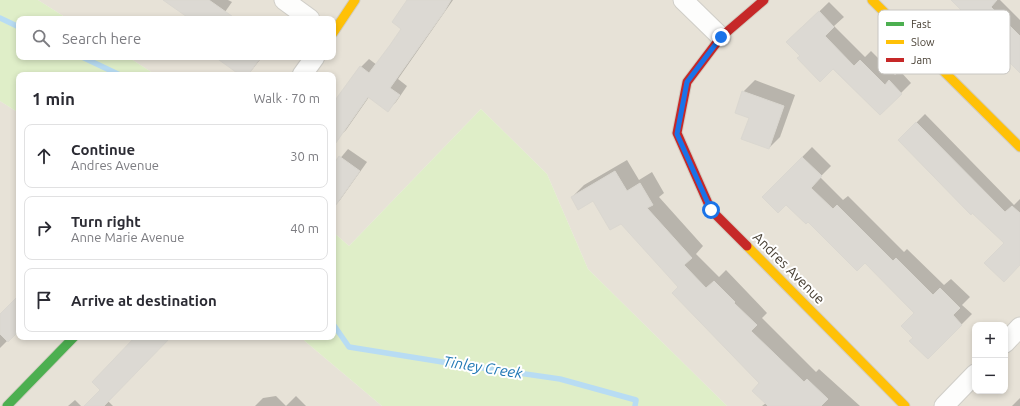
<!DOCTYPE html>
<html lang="en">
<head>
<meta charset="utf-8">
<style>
  :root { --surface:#fff; --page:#f2f2f3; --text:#2b2b33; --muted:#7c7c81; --line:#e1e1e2 }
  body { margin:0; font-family:Ubuntu,sans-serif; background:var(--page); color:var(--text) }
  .controls { position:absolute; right:12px; bottom:12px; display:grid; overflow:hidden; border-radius:8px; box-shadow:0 2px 6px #0003 }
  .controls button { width:36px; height:36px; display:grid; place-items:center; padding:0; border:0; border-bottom:1px solid var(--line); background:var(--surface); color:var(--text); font:20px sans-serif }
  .stop { position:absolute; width:12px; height:12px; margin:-9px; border:3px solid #1a73e8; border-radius:50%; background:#fff }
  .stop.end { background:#1a73e8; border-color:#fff; box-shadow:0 1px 4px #0008 }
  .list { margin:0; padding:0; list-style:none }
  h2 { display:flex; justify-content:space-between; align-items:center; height:52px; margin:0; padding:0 16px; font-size:17px }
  h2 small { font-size:13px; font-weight:400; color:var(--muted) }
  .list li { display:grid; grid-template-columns:26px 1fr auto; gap:12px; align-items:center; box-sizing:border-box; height:64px; margin:0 8px 8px; padding:0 8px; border:1px solid var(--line); border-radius:8px }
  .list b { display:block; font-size:15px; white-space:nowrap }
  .list p { margin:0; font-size:13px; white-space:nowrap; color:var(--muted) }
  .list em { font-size:13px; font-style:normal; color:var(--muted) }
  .icon { flex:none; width:22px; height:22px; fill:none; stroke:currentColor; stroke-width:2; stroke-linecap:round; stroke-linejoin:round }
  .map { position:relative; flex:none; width:1020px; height:406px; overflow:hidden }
  .search { position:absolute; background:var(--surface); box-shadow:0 2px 6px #0003; left:16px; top:16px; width:320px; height:44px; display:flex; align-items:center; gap:10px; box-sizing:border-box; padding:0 14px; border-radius:8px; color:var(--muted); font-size:15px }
  .panel { position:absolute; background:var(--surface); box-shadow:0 2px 6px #0003; left:16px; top:72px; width:320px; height:268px; border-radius:8px }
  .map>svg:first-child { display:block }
  .residential { fill:#e7e2d7; fill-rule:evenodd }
  .green { fill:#dfeec8 }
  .shadow { fill:#0003 }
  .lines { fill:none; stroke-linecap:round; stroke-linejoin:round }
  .stream { stroke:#b8dcf3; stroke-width:5.5 }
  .building { fill:#dcd9d3; stroke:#dad7d0 }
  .street-casing { stroke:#d0cec8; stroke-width:21 }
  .fast-casing { stroke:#d2cdc1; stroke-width:11 }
  .slow-casing { stroke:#d2cdc1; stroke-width:11 }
  .jam-casing { stroke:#d2cdc1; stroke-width:11 }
  .street { stroke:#fdfdfc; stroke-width:19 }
  .fast { stroke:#4caf50; stroke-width:9 }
  .slow { stroke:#ffc107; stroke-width:9 }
  .jam { stroke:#c62828; stroke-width:9 }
  .route { stroke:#1a73e8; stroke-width:5 }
  .labels { text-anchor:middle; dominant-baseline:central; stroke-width:4; stroke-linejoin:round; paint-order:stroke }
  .street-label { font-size:14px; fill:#494135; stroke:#fff }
  .water-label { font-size:15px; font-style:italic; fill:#2379b6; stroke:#fff }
  .key { fill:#fff; stroke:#c8c6c2; stroke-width:1 }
  .key-label { font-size:11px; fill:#494135 }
</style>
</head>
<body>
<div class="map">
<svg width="1020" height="406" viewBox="0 0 1020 406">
  <rect width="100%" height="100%" fill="#f2f0ea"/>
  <!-- residential -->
  <g class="residential">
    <path d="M38 0H1020V406H727L588 269 547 174 481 109 349 246 333 232V75H156L128 57H333V19H68ZM975 325H1005V391H975Z"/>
    <path d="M0 101 19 113V337H300L382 406H0Z"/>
  </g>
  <!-- green -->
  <g class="green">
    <path d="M0 0H38L68 19H19V57H128L156 75H19V113L0 101Z"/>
    <path d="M481 109 547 174 588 269 727 406H382L300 337H333V232L349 246Z"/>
  </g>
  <!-- shadow -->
  <g class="shadow">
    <path d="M166 0H228L232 2 220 19H193Z"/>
    <path d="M410 0H453L398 79 407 86 396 102 388 110 369 97 346 130 338 138 333 135V105L361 67 369 59 377 65 402 29Z"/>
    <path d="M952 0H1000L1020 20V63L988 36Z"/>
    <path d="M829 2 844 17 834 26 865 57 871 51 895 75 900 71 911 83 880 114 833 68 801 56 788 42Z"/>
    <path d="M231 57H262L248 75H242Z"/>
    <path d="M755 80 795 95 780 137 769 148 750 117 743 92Z"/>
    <path d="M925 114 1014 205 1020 199V264L1005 243 899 140Z"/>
    <path d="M812 147 831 166 820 177 843 200 848 196 904 252 907 249 944 285 951 279 970 297 962 305 972 314 928 358 914 338 916 313 865 262 786 203 763 197Z"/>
    <path d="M348 149 367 162 340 200 333 208V167Z"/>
    <path d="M627 160 639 180 652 172 664 193 659 197 703 246 696 254 719 277 726 270 767 313 762 318 816 372 819 369 860 406H762L766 403 761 383 679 287 621 223 594 199 572 197 584 185Z"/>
    <path d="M19 296V329L0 348V315Z"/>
    <path d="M137 337H170L108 401 113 406H86L101 390Z"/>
    <path d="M276 396 286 406H255L263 398Z"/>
    <path d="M296 396 306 406H286Z"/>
    <path d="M1020 398V406H1012Z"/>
    <path d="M75 400 81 406H68Z"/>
  </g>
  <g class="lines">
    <!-- stream -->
    <g class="stream">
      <path d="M0 18 19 27"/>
      <path d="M82 57 120 75"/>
      <path d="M333 324 349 347 455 364 560 379 636 400 635 406"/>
    </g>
  </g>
  <!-- building -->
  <g class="building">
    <path d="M163 0H209L236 19H190Z"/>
    <path d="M407 0H451L444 12 390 88 400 95 388 112 368 97 333 147V103L360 66 369 73 390 45 401 29 392 22Z"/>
    <path d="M951 0H997L991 7 1020 36V73L985 38 987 36Z"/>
    <path d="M819 11 834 27 825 36 854 66 860 60 885 85 889 80 902 94 880 115 833 69 820 82 797 58 800 56 786 42Z"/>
    <path d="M215 57H261L248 75H240Z"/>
    <path d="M742 91 784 106 769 149 741 139 749 118 735 113Z"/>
    <path d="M916 122 1005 212 1012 206 1020 213V265L1004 282 984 263 1004 243 972 213 971 215 898 140Z"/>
    <path d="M339 156 360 171 333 209V165Z"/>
    <path d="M802 157 822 176 811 188 833 209 837 205 893 261 896 258 933 295 940 288 960 308 953 315 962 325 928 359 909 341 913 338 901 326 914 313 865 263 857 271 808 222 806 224 786 205 778 213 762 197Z"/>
    <path d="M615 171 627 191 640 183 653 205 647 208 692 258 684 265 706 288 714 281 735 302 734 303 757 325 751 331 804 382 807 379 828 399 821 406H768L752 391 759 383 672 293 678 287 621 224 610 230 593 201 578 210 571 197Z"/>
    <path d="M19 295V331L8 342 0 334V314Z"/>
    <path d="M135 337H171L104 406H84L100 390 92 382Z"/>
  </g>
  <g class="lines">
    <!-- street casing -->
    <g class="street-casing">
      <g id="street">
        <path d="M284 0 310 19"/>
        <path d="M683 0 721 37"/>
        <path d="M302 75 315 57"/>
        <path d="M1005 343 1020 327"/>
        <path d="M944 406 975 374"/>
      </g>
    </g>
    <!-- fast casing -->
    <g class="fast-casing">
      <path id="fast" d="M7 406 74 337"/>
    </g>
    <!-- slow casing -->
    <g class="slow-casing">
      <g id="slow">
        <path d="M872 0 1020 147"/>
        <path d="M333 33 355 0"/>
        <path d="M747 246 905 406"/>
      </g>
    </g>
    <!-- jam casing -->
    <g class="jam-casing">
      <path id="jam" d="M747 246 711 210 677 133 687 82 721 37 764 0"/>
    </g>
    <!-- street -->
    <use href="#street" class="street"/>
    <!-- fast -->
    <use href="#fast" class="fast"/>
    <!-- slow -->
    <use href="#slow" class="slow"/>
    <!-- jam -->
    <use href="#jam" class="jam"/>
  </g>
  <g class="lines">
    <!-- route -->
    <path class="route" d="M711 210 677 134 687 82 721 37"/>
  </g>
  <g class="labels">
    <!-- street labels -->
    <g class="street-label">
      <text transform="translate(789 268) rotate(45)">Andres Avenue</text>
    </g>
    <!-- water labels -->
    <g class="water-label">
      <text transform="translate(483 367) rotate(9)">Tinley Creek</text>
    </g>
  </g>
  <!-- legend -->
  <rect x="878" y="10" width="132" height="64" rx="6" class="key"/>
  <rect x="886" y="22" width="18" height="4" fill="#4caf50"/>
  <rect x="886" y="40" width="18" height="4" fill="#ffc107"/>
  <rect x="886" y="58" width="18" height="4" fill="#c62828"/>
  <g class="key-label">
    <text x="911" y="28">Fast</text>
    <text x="911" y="46">Slow</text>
    <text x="911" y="64">Jam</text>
  </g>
</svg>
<div class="controls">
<button>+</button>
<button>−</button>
</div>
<div class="stop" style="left:711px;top:210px"></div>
<div class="stop end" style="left:721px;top:37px"></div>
<div class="search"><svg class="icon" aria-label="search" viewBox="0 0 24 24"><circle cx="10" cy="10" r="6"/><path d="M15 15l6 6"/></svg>Search here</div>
<section class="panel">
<h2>1 min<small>Walk · 70 m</small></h2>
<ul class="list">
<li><svg class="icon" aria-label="ahead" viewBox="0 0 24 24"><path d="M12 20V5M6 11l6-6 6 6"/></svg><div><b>Continue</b><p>Andres Avenue</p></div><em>30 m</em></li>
<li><svg class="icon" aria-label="right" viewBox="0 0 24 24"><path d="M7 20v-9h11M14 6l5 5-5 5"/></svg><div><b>Turn right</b><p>Anne Marie Avenue</p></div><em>40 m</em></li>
<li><svg class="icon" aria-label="arrive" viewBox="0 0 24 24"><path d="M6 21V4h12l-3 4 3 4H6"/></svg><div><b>Arrive at destination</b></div></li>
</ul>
</section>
</div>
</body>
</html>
